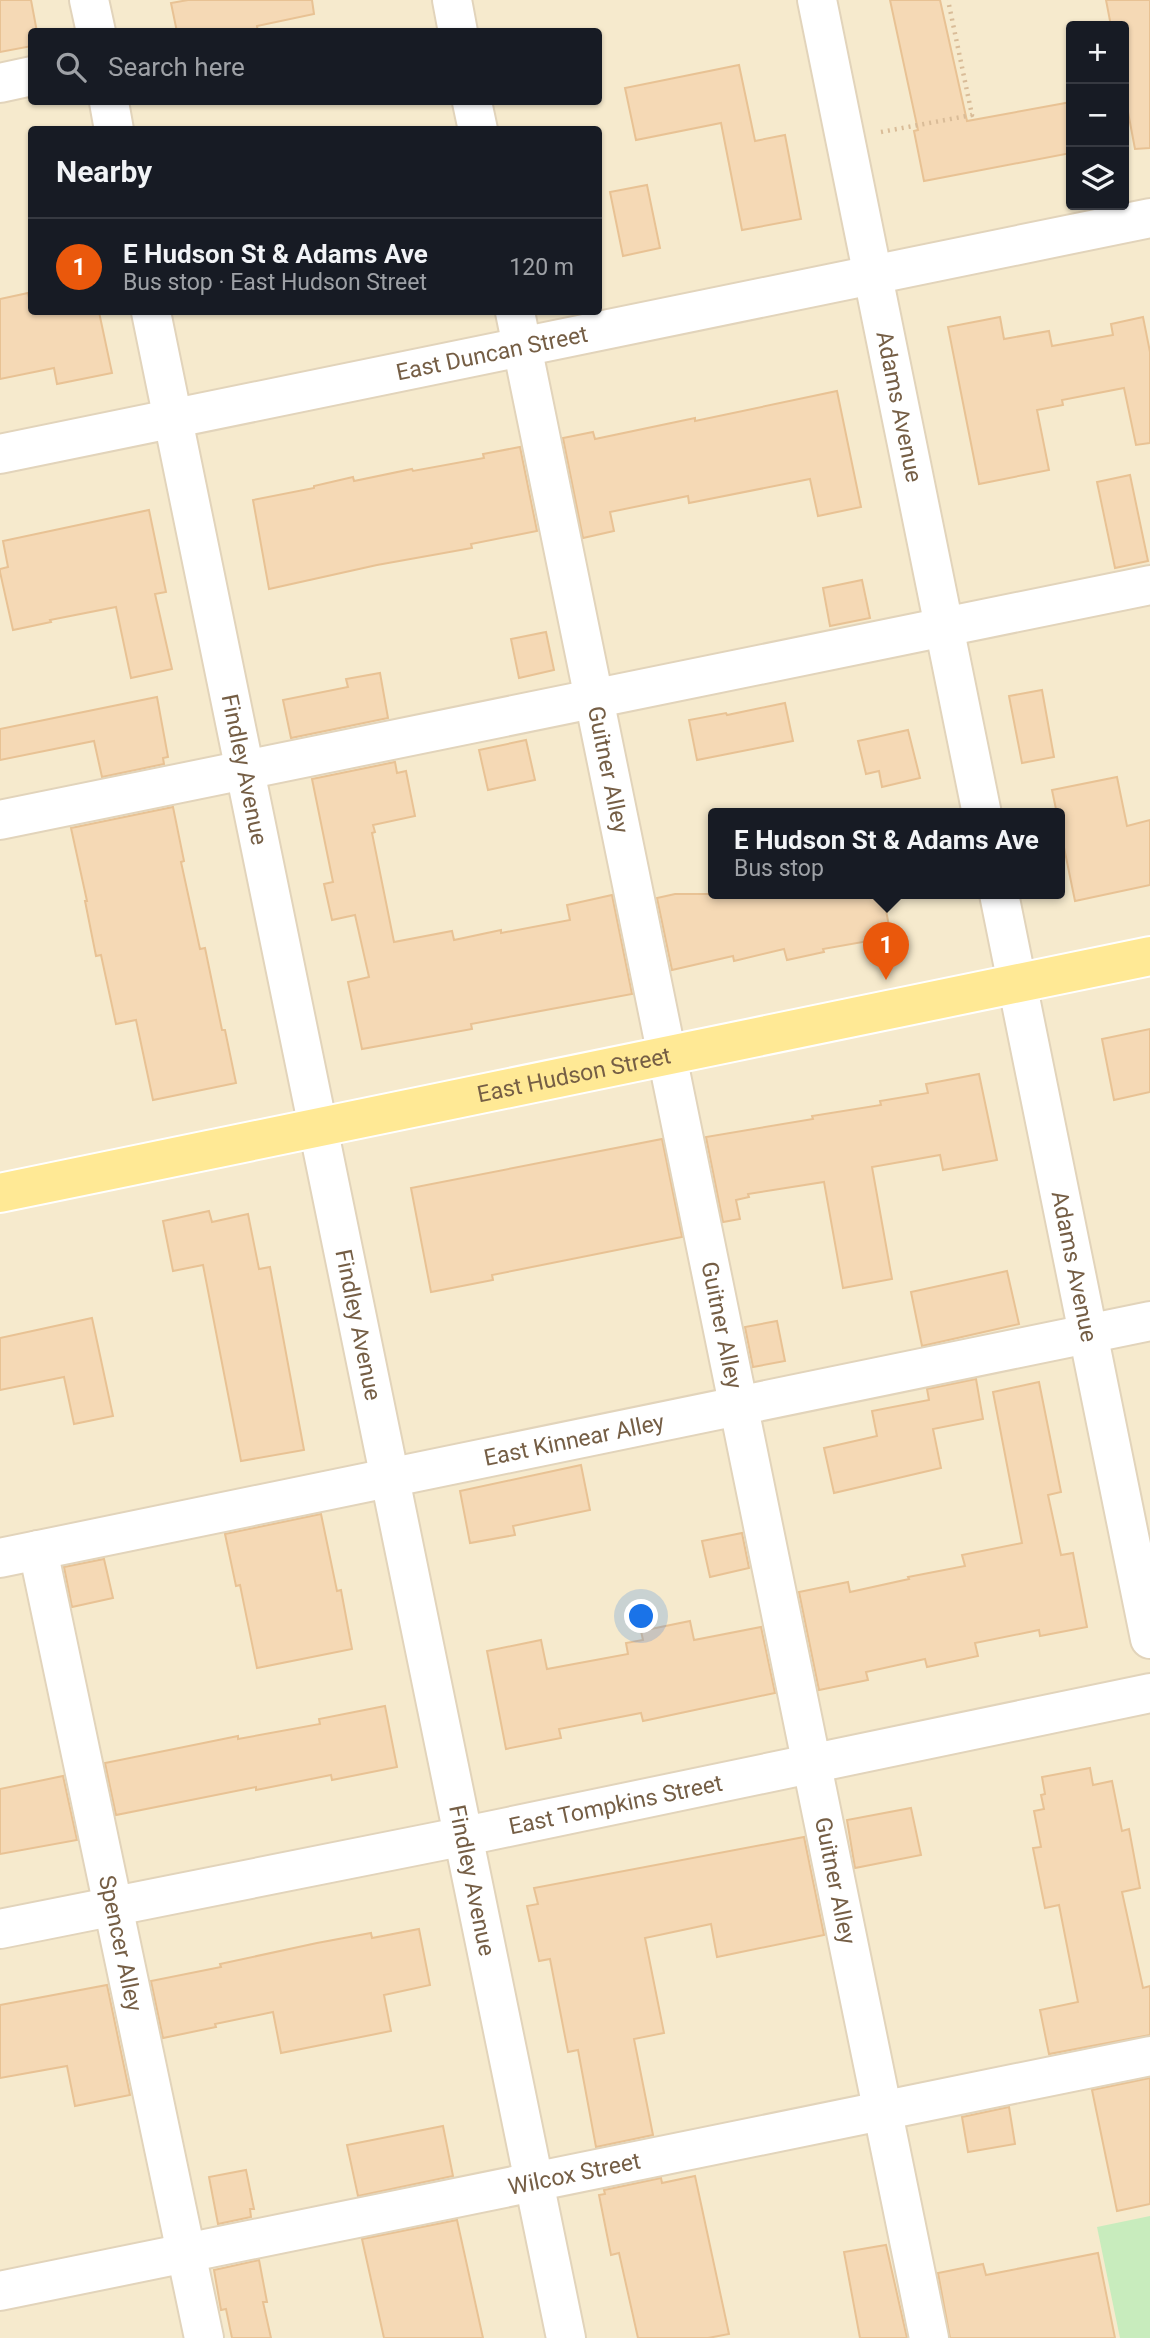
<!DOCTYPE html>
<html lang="en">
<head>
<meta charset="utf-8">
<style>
  :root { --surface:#171b24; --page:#242831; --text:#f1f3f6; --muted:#9ea1a6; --line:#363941; --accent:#ea580c }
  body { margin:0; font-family:Roboto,sans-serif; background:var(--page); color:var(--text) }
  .controls { position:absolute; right:21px; top:21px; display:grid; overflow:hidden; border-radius:7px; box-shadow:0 2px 5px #0004 }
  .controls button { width:63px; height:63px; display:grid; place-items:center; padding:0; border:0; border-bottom:2px solid var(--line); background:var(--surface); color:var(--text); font:35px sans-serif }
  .you { position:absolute; left:642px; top:1617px; width:24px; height:24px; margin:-18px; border:5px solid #fff; border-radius:50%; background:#1a73e8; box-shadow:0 0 0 10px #1a73e833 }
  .badge { display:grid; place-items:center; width:46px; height:46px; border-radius:50%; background:var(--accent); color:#fff; font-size:23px; font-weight:700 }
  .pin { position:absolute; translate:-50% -58px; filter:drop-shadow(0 2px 4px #0008) }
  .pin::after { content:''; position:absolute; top:37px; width:24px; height:21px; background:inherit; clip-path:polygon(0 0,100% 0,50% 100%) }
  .popup { position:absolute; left:708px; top:808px; width:357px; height:91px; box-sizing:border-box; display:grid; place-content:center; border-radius:7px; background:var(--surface); filter:drop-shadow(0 2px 5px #0005); font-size:23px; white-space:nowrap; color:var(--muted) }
  .popup b { font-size:26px; color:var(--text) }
  .popup::after { content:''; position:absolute; left:50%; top:100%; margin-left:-14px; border:14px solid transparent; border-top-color:var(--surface) }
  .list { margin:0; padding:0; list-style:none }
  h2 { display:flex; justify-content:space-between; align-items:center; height:91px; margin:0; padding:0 28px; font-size:30px }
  h2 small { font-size:23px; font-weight:400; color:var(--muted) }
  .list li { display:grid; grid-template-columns:46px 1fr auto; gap:21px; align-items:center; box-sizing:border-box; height:98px; padding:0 28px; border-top:2px solid var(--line) }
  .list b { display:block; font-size:26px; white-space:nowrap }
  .list p { margin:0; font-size:23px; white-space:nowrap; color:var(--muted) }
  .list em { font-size:23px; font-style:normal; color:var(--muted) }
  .icon { flex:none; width:38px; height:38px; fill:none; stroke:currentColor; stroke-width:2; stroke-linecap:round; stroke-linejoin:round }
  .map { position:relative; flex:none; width:1150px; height:2338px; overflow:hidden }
  .search { position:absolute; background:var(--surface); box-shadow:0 2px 5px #0004; left:28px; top:28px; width:574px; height:77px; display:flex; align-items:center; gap:18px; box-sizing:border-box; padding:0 24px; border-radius:7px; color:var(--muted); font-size:26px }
  .panel { position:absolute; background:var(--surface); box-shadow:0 2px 5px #0004; left:28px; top:126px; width:574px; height:189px; border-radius:7px }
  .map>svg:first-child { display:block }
  .residential { fill:#f6eacd; fill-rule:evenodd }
  .green { fill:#c8ecbd }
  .building { fill:#f5d9b5; stroke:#e8c294; stroke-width:2 }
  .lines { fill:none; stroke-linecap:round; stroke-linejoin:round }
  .minor-casing { stroke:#e2d4bb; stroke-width:42 }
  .major-casing { stroke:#fff; stroke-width:42 }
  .path { stroke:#d9bc98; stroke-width:4.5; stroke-dasharray:2 5; stroke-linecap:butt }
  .minor { stroke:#fff; stroke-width:38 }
  .major { stroke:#ffe995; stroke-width:38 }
  .labels { text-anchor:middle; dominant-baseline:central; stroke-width:6; stroke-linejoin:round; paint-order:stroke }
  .street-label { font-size:23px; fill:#755e45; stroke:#fff9e7 }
</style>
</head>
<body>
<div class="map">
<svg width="1150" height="2338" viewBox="0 0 1150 2338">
  <rect width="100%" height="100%" fill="#fef7df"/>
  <!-- residential -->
  <path class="residential" d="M0 0H1150V2338H0ZM1071 26H1124V205H1071ZM32 32H598V102H32ZM32 130H598V312H32ZM713 814H1059V894H713Z"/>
  <!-- green -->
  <path class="green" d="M1150 2216V2338H1120L1097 2227Z"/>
  <!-- building -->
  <g class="building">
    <path d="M0 0H31L37 32H32V46L0 52Z"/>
    <path d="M188 0H312L314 14 257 26 258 32H177L171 3Z"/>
    <path d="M890 0H940L967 121 1071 102V153L924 181 914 131 918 130Z"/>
    <path d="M1106 0H1150V148L1135 149 1124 91V26H1111Z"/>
    <path d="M739 65 755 141 785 135 801 219 742 230 721 123 636 140 625 88Z"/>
    <path d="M647 185 660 248 623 256 610 192Z"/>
    <path d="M28 293 32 312H99L112 373 57 384 54 368 0 379V299Z"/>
    <path d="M1000 317 1004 339 1049 331 1052 346 1113 335 1111 324 1143 317 1150 352V443L1136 445 1124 388 1062 400 1063 405 1037 410 1049 470 979 484 948 327Z"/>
    <path d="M837 391 861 507 818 516 810 479 689 503 688 496 610 512 614 531 583 538 563 438 593 432 595 439 695 418V421Z"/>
    <path d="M520 447 537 531 471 544 472 548 377 565 269 589 253 500 314 488V486L353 477 354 481 412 469 413 471 484 458 483 454Z"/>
    <path d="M1130 475 1148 561 1115 568 1097 482Z"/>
    <path d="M149 510 166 592 155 594 172 669 131 678 116 607 50 620 51 622 13 630 0 572V569L8 567 3 541Z"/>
    <path d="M862 580 870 618 830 626 823 588Z"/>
    <path d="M546 632 554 670 519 678 511 639Z"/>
    <path d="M380 673 388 718 291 738 283 700 348 687 346 679Z"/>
    <path d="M1042 690 1054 757 1022 763 1009 696Z"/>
    <path d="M157 697 168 757 163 758 164 764 102 777 94 741 0 760V729Z"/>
    <path d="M785 703 793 741 697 760 689 720 726 713 727 715Z"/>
    <path d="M908 730 920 778 882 787 879 771 866 774 858 741Z"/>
    <path d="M526 740 535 780 488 790 479 750Z"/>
    <path d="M395 762 397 773 406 771 415 816 373 825 375 832 372 833 394 942 452 931 454 940 501 930V933L570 920 567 905 612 895 632 994 471 1024 472 1029 362 1049 348 982 369 977 355 915 332 920 324 884 333 882 312 779Z"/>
    <path d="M1117 777 1127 826 1150 820V885L1075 901 1059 823V814H1057L1052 790Z"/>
    <path d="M173 807 184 861 181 862 200 949 205 948 222 1030H225L236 1083 153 1100 136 1020 116 1024 101 955 96 956 85 901H87L71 828Z"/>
    <path d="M675 894H883L891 937 823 949 824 952 787 960 784 949 734 961 733 956 672 970 657 898Z"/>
    <path d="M1150 1029V1092L1114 1100 1102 1039Z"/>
    <path d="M979 1074 997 1160 943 1170 940 1155 872 1167 892 1279 843 1288 824 1182 748 1194 749 1197 736 1200 740 1219 723 1222 706 1137 813 1119 812 1116 881 1105 880 1101 928 1093 926 1084Z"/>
    <path d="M662 1139 682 1237 492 1275 493 1280 431 1292 411 1188Z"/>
    <path d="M209 1211 212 1222 248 1214 259 1269 270 1267 304 1450 241 1461 203 1265 173 1271 163 1221Z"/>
    <path d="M1007 1271 1019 1324 922 1346 911 1292Z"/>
    <path d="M92 1318 113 1416 74 1424 64 1377 0 1390V1338Z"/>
    <path d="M777 1321 785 1361 753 1367 745 1327Z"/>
    <path d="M976 1379 983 1419 933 1429 941 1468 834 1493 824 1448 877 1436 872 1411 929 1400 927 1389Z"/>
    <path d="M1039 1382 1061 1492 1048 1495 1061 1555 1073 1553 1087 1627 1040 1636 1039 1630 975 1643 978 1656 927 1667 925 1659 866 1672 868 1680 819 1690 799 1592 848 1582 850 1592 909 1579 908 1577 965 1566 962 1555 1022 1543 993 1392Z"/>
    <path d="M581 1465 590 1510 513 1526 515 1535 470 1543 460 1491Z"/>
    <path d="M321 1514 337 1591 341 1590 352 1649 257 1668 240 1585 236 1586 225 1534Z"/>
    <path d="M742 1533 749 1568 710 1577 702 1541Z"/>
    <path d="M104 1559 113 1598 72 1607 64 1567Z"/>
    <path d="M690 1621 694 1640 761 1627 775 1693 643 1721 641 1713 559 1729 561 1738 506 1749 487 1651 541 1640 547 1669 628 1654 626 1643 643 1640 641 1631Z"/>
    <path d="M385 1706 397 1767 332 1780 331 1775 256 1790V1787L116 1815 105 1763 238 1736V1739L320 1724 319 1719Z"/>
    <path d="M1090 1768 1093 1785 1112 1781 1122 1831 1129 1829 1140 1888 1122 1892 1143 1988 1150 1986V2035L1049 2054 1040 2010 1078 2002 1059 1905 1045 1908 1033 1848 1041 1847 1034 1811 1044 1809 1041 1795 1045 1794 1042 1777Z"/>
    <path d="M63 1776 77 1840 0 1854V1789Z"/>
    <path d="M911 1808 921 1855 855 1868 847 1820Z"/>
    <path d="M804 1837 824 1935 717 1957 711 1924 645 1938 664 2033 634 2039 653 2135 596 2147 578 2050 568 2052 550 1959 539 1961 527 1906 538 1904 534 1888Z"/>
    <path d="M419 1929 430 1985 384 1995 391 2031 281 2053 273 2012 215 2024 216 2027 163 2038 151 1981 221 1967 220 1964 317 1943 371 1933 372 1938Z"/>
    <path d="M107 1985 130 2095 75 2106 67 2066 0 2078V2005Z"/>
    <path d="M1150 2078V2204L1117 2211 1092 2090Z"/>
    <path d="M1009 2107 1015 2144 968 2152 962 2117Z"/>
    <path d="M443 2126 453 2176 358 2196 347 2145Z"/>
    <path d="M246 2170 254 2209H250L251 2217 218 2224 209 2177Z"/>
    <path d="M695 2176 729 2334 708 2338H638L619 2253 611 2255 599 2195 605 2194 604 2190 661 2178 662 2183Z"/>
    <path d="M457 2220 483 2338H384L362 2239Z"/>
    <path d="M886 2245 907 2338H860L844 2252Z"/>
    <path d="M1098 2253 1115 2338H950L938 2273 983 2264 986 2275Z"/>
    <path d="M259 2260 267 2302H263L271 2338H232L226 2309 221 2310 214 2270Z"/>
  </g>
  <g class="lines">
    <!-- minor casing -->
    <g class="minor-casing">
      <g id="minor">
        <path d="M89 0 96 32"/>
        <path d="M452 0 458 32"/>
        <path id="s1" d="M817 0 982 814"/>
        <path d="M0 83 32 76"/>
        <path d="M109 102 114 130"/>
        <path d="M472 102 478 130"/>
        <path id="s2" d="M151 312 566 2338"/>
        <path id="s3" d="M515 312 929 2338"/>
        <path id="s4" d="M0 454 1150 218"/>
        <path d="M0 820 1150 585"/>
        <path id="s5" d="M999 894 1150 1639"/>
        <path id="s6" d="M38 1550 204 2338"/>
        <path id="s7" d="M0 1558 1150 1321"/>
        <path id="s8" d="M0 1929 465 1836 1150 1693"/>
        <path id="s9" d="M0 2291 1150 2056"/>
      </g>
    </g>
    <!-- major casing -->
    <g class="major-casing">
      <g id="major">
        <path id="s10" d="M0 1193 1150 956"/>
      </g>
    </g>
    <!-- path -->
    <path class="path" d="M881 132 972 115 948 0"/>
    <!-- minor -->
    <use href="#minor" class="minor"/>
    <!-- major -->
    <use href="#major" class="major"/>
  </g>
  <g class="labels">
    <!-- street labels -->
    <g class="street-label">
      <text stroke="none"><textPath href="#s4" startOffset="502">East Duncan Street</textPath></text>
      <text stroke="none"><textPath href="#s1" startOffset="415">Adams Avenue</textPath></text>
      <text stroke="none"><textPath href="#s2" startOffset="467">Findley Avenue</textPath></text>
      <text stroke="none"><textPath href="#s3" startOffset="467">Guitner Alley</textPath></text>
      <text stroke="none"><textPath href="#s10" startOffset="586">East Hudson Street</textPath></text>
      <text stroke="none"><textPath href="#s5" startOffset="380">Adams Avenue</textPath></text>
      <text stroke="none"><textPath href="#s2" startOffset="1034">Findley Avenue</textPath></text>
      <text stroke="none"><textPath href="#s3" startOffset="1034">Guitner Alley</textPath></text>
      <text stroke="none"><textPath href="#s7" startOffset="586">East Kinnear Alley</textPath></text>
      <text stroke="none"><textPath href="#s8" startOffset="628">East Tompkins Street</textPath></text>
      <text stroke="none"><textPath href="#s2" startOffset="1601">Findley Avenue</textPath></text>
      <text stroke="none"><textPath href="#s3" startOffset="1601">Guitner Alley</textPath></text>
      <text stroke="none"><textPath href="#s6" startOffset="402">Spencer Alley</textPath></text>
      <text stroke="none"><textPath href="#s9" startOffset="586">Wilcox Street</textPath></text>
    </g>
  </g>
</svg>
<div class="controls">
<button>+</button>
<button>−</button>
<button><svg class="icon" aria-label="layers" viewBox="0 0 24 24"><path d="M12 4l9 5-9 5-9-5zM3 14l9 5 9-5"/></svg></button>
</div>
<div class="you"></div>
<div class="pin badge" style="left:886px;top:980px">1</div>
<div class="popup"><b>E Hudson St &amp; Adams Ave</b>Bus stop</div>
<div class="search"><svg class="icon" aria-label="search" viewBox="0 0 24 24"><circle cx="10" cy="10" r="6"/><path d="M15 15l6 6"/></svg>Search here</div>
<section class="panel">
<h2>Nearby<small></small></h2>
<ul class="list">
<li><span class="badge">1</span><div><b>E Hudson St &amp; Adams Ave</b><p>Bus stop · East Hudson Street</p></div><em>120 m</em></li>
</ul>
</section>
</div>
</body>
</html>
